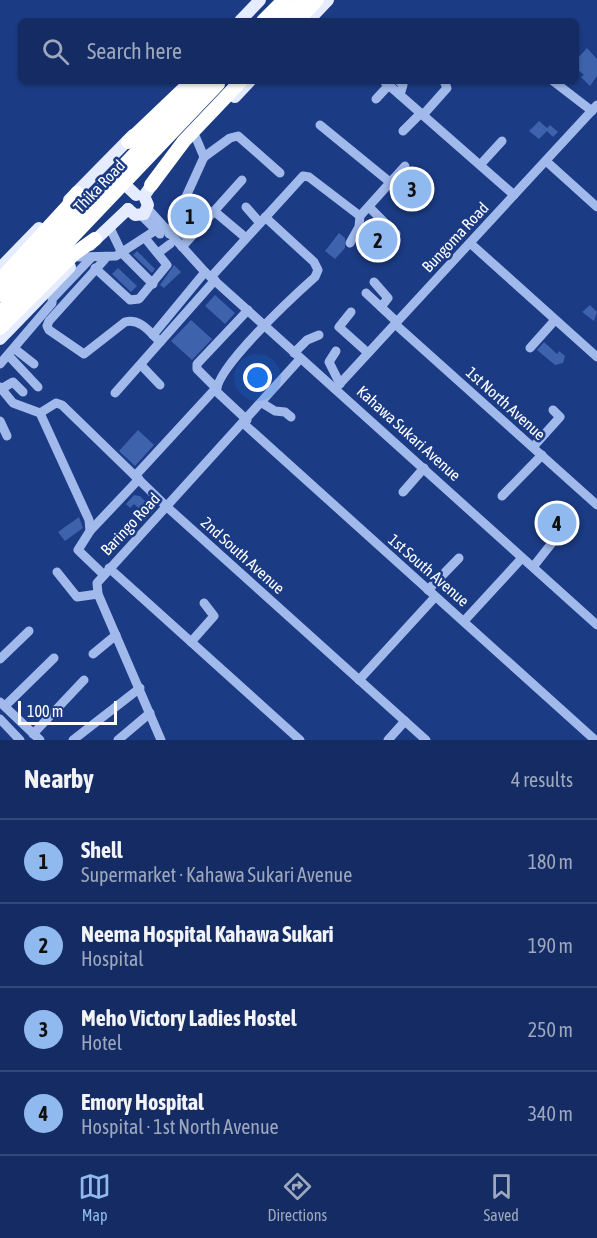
<!DOCTYPE html>
<html lang="en">
<head>
<meta charset="utf-8">
<style>
  :root { --surface:#142c63; --page:#21386c; --text:#f1f3f6; --muted:#9da7be; --line:#334878; --accent:#90b9f0 }
  body { margin:0; font-family:"Asap Condensed",sans-serif; background:var(--page); color:var(--text) }
  .scale { position:absolute; left:18px; bottom:15px; width:99px; box-sizing:border-box; padding-left:6px; border:3px solid #fff; border-top:0; font-size:16px; line-height:21px; white-space:nowrap; color:#fff; -webkit-text-stroke:4px #1b3b84; paint-order:stroke }
  .you { position:absolute; left:258px; top:378px; width:21px; height:21px; margin:-15px; border:4px solid #fff; border-radius:50%; background:#1a73e8; box-shadow:0 0 0 9px #1a73e833 }
  .badge { display:grid; place-items:center; width:39px; height:39px; border-radius:50%; background:var(--accent); color:#111; font-size:20px; font-weight:700 }
  .pin { position:absolute; translate:-50% -50%; border:3px solid #fff; box-shadow:0 2px 6px #0006 }
  .list { margin:0; padding:0; list-style:none }
  h2 { display:flex; justify-content:space-between; align-items:center; height:78px; margin:0; padding:0 24px; font-size:26px }
  h2 small { font-size:20px; font-weight:400; color:var(--muted) }
  .list li { display:grid; grid-template-columns:39px 1fr auto; gap:18px; align-items:center; box-sizing:border-box; height:84px; padding:0 24px; border-top:2px solid var(--line) }
  .list b { display:block; font-size:22px; white-space:nowrap }
  .list p { margin:0; font-size:20px; white-space:nowrap; color:var(--muted) }
  .list em { font-size:20px; font-style:normal; color:var(--muted) }
  .icon { flex:none; width:33px; height:33px; fill:none; stroke:currentColor; stroke-width:2; stroke-linecap:round; stroke-linejoin:round }
  .map { position:relative; flex:none; width:597px; height:740px; overflow:hidden }
  .search { position:absolute; background:var(--surface); box-shadow:0 2px 4px #0004; left:18px; right:18px; top:18px; height:66px; display:flex; align-items:center; gap:15px; box-sizing:border-box; padding:0 21px; border-radius:9px; color:var(--muted); font-size:22px }
  .sheet { height:414px; background:var(--surface) }
  nav { display:flex; justify-content:space-around; align-items:center; box-sizing:border-box; height:84px; border-top:2px solid var(--line); background:var(--surface); font-size:16px; color:var(--muted) }
  nav a { display:grid; justify-items:center; gap:3px }
  nav .on { color:var(--accent) }
  .map>svg:first-child { display:block }
  .building { fill:#3e62ac }
  .lines { fill:none; stroke-linecap:round; stroke-linejoin:round }
  .minor { stroke:#a1b9eb; stroke-width:9 }
  .major { stroke:#e5ecff; stroke-width:12 }
  .highway { stroke:#fff; stroke-width:14 }
  .highway-bridge { stroke:#fff; stroke-width:14 }
  .labels { text-anchor:middle; dominant-baseline:central; stroke-width:5; stroke-linejoin:round; paint-order:stroke }
  .street-label { font-size:16px; fill:#fff; stroke:#1b3b84 }
</style>
</head>
<body>
<div class="map">
<svg width="597" height="740" viewBox="0 0 597 740">
  <rect width="100%" height="100%" fill="#1b3b84"/>
  <!-- building -->
  <g class="building">
    <path d="M587 48 597 59V76L590 86 581 77 584 75 576 68V60Z"/>
    <path d="M539 121 547 128 550 125 558 132 553 137 547 131 539 139 529 131Z"/>
    <path d="M192 200 204 212 189 230 181 223Z"/>
    <path d="M339 233 345 238V248L335 259 325 251Z"/>
    <path d="M137 251 155 269 152 273 133 255Z"/>
    <path d="M174 265 181 272 164 288 160 285Z"/>
    <path d="M118 268 137 286 131 292 112 274Z"/>
    <path d="M215 295 235 313 225 324 205 306Z"/>
    <path d="M590 305 597 312 594 321 582 312Z"/>
    <path d="M191 320 212 339 192 360 171 341Z"/>
    <path d="M544 342 557 354 559 351 565 356 563 363 555 365 537 350Z"/>
    <path d="M138 430 154 445 135 466 119 451Z"/>
    <path d="M134 495 140 496 154 510 143 522 139 518 144 513 134 504 130 508 126 504Z"/>
    <path d="M79 517 83 528 65 541 58 532Z"/>
  </g>
  <g class="lines">
    <!-- minor -->
    <g class="minor">
      <path d="M384 81 514 195"/>
      <path d="M399 81 403 85 400 95"/>
      <path d="M553 81 592 111"/>
      <path d="M376 99 389 85"/>
      <path d="M423 115 447 88 444 81"/>
      <path d="M320 125 391 183"/>
      <path d="M403 131 421 113"/>
      <path d="M204 157 230 138 238 136 280 173"/>
      <path d="M546 161 597 207"/>
      <path d="M480 165 502 141"/>
      <path d="M246 207 260 223"/>
      <path d="M370 208 396 234"/>
      <path d="M148 209 205 272 597 625"/>
      <path d="M214 211 246 238"/>
      <path d="M141 215 160 234"/>
      <path d="M173 225 189 239"/>
      <path d="M109 226 122 253 153 284"/>
      <path d="M169 234 204 157 196 138"/>
      <path d="M350 243 359 227 360 216 405 166"/>
      <path d="M470 243 597 357"/>
      <path d="M182 247 242 180"/>
      <path d="M158 253 170 244"/>
      <path d="M79 257 116 256 156 230"/>
      <path d="M105 259 49 321 47 326 49 330 84 354 125 322C140 318 150 332 160 342"/>
      <path d="M95 268 130 300 139 299 167 265 145 238"/>
      <path d="M211 277 303 176 309 177 360 216"/>
      <path d="M374 282 388 298 381 307"/>
      <path d="M366 293 397 322"/>
      <path d="M54 297 91 258"/>
      <path d="M351 312 339 327 368 353"/>
      <path d="M395 324 597 505"/>
      <path d="M153 335 205 272"/>
      <path d="M530 348 555 320"/>
      <path d="M15 349 34 364"/>
      <path d="M336 351 329 362 340 384"/>
      <path d="M294 353 307 340 319 335"/>
      <path d="M8 355 38 387"/>
      <path d="M0 364 52 303 53 285"/>
      <path d="M141 365 160 385"/>
      <path d="M0 387 13 403 40 413 89 520 90 531 78 550 104 575"/>
      <path d="M1 389 13 382 23 392"/>
      <path d="M335 389 597 105"/>
      <path d="M115 393 215 280"/>
      <path d="M262 403 275 411 285 412 291 417"/>
      <path d="M40 413 56 403 62 405 167 507 426 740"/>
      <path d="M247 420 217 392C212 371 297 293 315 277L318 270 314 262 265 217"/>
      <path d="M0 421 7 436"/>
      <path d="M243 423 595 740"/>
      <path d="M533 447 560 417 553 410"/>
      <path d="M135 476 216 388 197 369V364L248 310"/>
      <path d="M403 492 424 468"/>
      <path d="M502 496 542 455"/>
      <path d="M90 531 139 479"/>
      <path d="M533 567 559 534"/>
      <path d="M109 568 300 740"/>
      <path d="M57 572 77 597 98 594"/>
      <path d="M428 590 459 558"/>
      <path d="M465 620 522 558"/>
      <path d="M191 642 214 616 204 603"/>
      <path d="M93 654 116 635"/>
      <path d="M0 659 29 631"/>
      <path d="M359 680 435 597"/>
      <path d="M0 702 40 740"/>
      <path d="M5 706 54 658"/>
      <path d="M0 719 20 740"/>
      <path d="M33 734 84 680"/>
      <path d="M73 740 140 688"/>
      <path d="M118 740 150 713"/>
      <path d="M161 740 98 594 97 583 300 359"/>
      <path d="M388 740 405 721"/>
    </g>
    <!-- major -->
    <g class="major">
      <path d="M240 21 260 0"/>
      <path d="M308 21 328 0"/>
      <path d="M235 97 250 81"/>
      <path d="M117 177 136 195"/>
      <path d="M144 196 156 179"/>
      <path d="M69 200 133 135"/>
      <path d="M128 209 135 215 144 214 148 205 144 196"/>
      <path d="M90 245 128 209"/>
      <path d="M0 268 39 228"/>
      <path d="M0 339 70 267"/>
    </g>
    <!-- highway -->
    <g class="highway">
      <path d="M263 21 284 0"/>
      <path d="M280 21 301 0"/>
      <path d="M297 21 317 0"/>
      <path d="M128 142 192 81"/>
      <path d="M151 185 184 141 241 81"/>
      <path d="M0 280 67 207 77 193"/>
      <path d="M0 295 14 281"/>
      <path d="M0 313 22 290"/>
      <path d="M0 328 74 254 95 239"/>
    </g>
    <!-- highway-bridge -->
    <g class="highway-bridge">
      <path d="M14 281 204 81"/>
      <path d="M22 290 218 84"/>
    </g>
  </g>
  <g class="labels">
    <!-- street labels -->
    <g class="street-label">
      <text transform="translate(99 186) rotate(-46)">Thika Road</text>
      <text transform="translate(455 237) rotate(-47)">Bungoma Road</text>
      <text transform="translate(506 403) rotate(42)">1st North Avenue</text>
      <text transform="translate(409 433) rotate(42)">Kahawa Sukari Avenue</text>
      <text transform="translate(130 524) rotate(-47)">Baringo Road</text>
      <text transform="translate(243 555) rotate(42)">2nd South Avenue</text>
      <text transform="translate(429 570) rotate(41)">1st South Avenue</text>
    </g>
  </g>
</svg>
<div class="scale">100 m</div>
<div class="you"></div>
<div class="pin badge" style="left:190px;top:216px">1</div>
<div class="pin badge" style="left:378px;top:240px">2</div>
<div class="pin badge" style="left:412px;top:189px">3</div>
<div class="pin badge" style="left:557px;top:523px">4</div>
<div class="search"><svg class="icon" aria-label="search" viewBox="0 0 24 24"><circle cx="10" cy="10" r="6"/><path d="M15 15l6 6"/></svg>Search here</div>
</div>
<section class="sheet">
<h2>Nearby<small>4 results</small></h2>
<ul class="list">
<li><span class="badge">1</span><div><b>Shell</b><p>Supermarket · Kahawa Sukari Avenue</p></div><em>180 m</em></li>
<li><span class="badge">2</span><div><b>Neema Hospital Kahawa Sukari</b><p>Hospital</p></div><em>190 m</em></li>
<li><span class="badge">3</span><div><b>Meho Victory Ladies Hostel</b><p>Hotel</p></div><em>250 m</em></li>
<li><span class="badge">4</span><div><b>Emory Hospital</b><p>Hospital · 1st North Avenue</p></div><em>340 m</em></li>
</ul>
</section>
<nav>
<a class="on"><svg class="icon" aria-label="map" viewBox="0 0 24 24"><path d="M3 6l6-2 6 2 6-2v14l-6 2-6-2-6 2zM9 4v14M15 6v14"/></svg>Map</a>
<a><svg class="icon" aria-label="directions" viewBox="0 0 24 24"><path d="M12 3l9 9-9 9-9-9zM9 14v-3h6M13 9l2 2-2 2"/></svg>Directions</a>
<a><svg class="icon" aria-label="saved" viewBox="0 0 24 24"><path d="M7 4h10v16l-5-4-5 4z"/></svg>Saved</a>
</nav>
</body>
</html>
